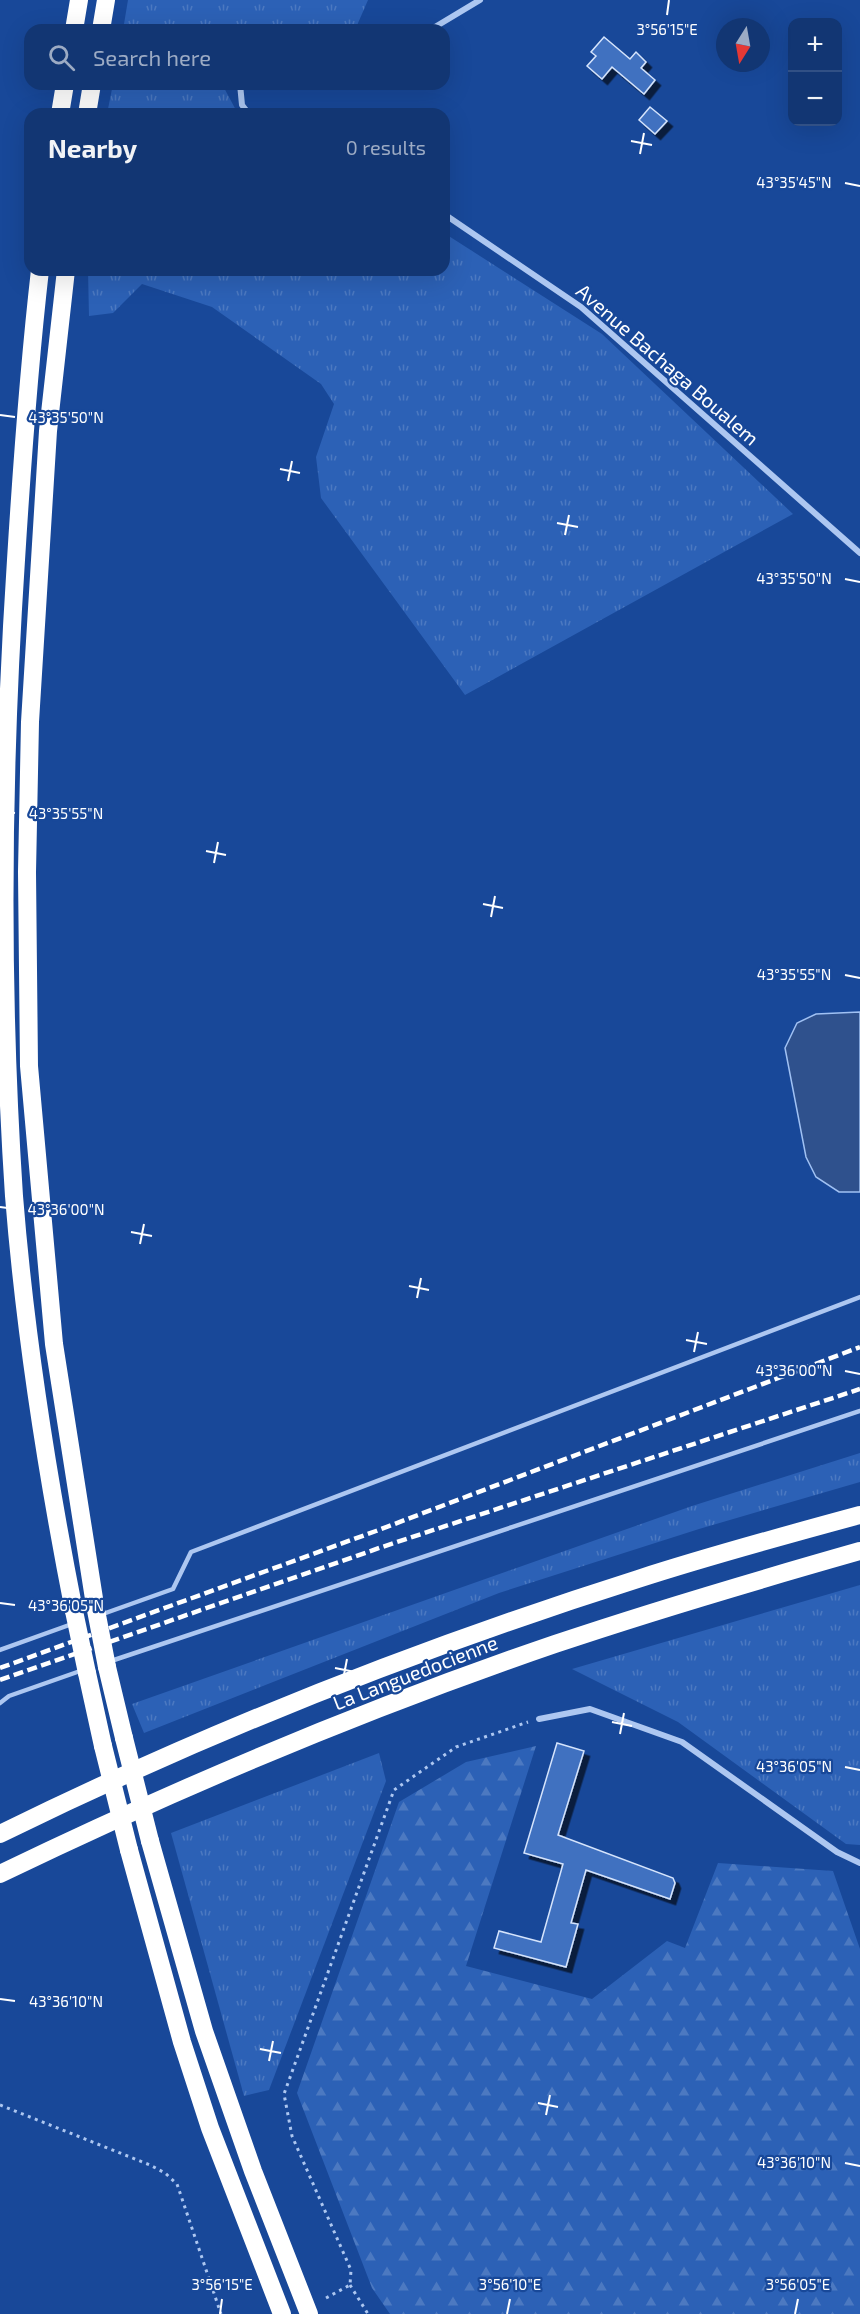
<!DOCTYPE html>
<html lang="en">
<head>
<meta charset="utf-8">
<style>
  :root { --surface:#123673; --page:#1b3e78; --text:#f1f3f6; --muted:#9cabc4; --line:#315085 }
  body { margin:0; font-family:"Exo 2",sans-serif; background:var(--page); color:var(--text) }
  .controls { position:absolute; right:18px; top:18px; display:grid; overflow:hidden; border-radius:12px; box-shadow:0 6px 24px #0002 }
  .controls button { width:54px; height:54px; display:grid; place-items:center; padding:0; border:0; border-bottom:2px solid var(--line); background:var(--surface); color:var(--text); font:30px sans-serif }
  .compass { position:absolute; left:716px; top:18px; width:54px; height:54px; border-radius:50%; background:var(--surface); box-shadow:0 6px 24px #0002; rotate:191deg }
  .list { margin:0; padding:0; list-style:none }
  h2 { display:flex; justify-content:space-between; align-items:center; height:78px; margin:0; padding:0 24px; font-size:26px }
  h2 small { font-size:20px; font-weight:400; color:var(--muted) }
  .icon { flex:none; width:33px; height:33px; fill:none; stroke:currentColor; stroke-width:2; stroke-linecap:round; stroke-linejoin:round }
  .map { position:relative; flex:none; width:860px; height:2314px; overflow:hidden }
  .search { position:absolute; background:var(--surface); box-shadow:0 6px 24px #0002; left:24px; top:24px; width:426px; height:66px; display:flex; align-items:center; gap:15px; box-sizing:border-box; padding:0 21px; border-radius:18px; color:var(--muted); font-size:22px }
  .panel { position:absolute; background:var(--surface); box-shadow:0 6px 24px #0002; left:24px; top:108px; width:426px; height:168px; border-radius:18px }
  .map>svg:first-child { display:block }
  .grass { fill:url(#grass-tufts) }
  .forest { fill:url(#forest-firs) }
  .water { fill:#2f518d; stroke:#a0c1f3; stroke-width:1.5 }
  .building { fill:#4171c0; stroke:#d5e4fc; stroke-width:1.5; filter:url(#shadow) }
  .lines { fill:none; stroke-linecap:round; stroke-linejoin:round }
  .path { stroke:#adc7f1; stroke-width:3; stroke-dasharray:3 4.5; stroke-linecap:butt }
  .lane { stroke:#adc7f1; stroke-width:4.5 }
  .street { stroke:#adc7f1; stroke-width:6 }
  .highway { stroke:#fff; stroke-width:18 }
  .rail { stroke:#fff; stroke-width:4.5; stroke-dasharray:10 4.5; stroke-linecap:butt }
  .highway-bridge { stroke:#fff; stroke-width:18 }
  .ticks { fill:none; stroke:#fff; stroke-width:2 }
  .labels { text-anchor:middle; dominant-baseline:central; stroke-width:4.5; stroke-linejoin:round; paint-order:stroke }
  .street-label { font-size:20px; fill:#fff; stroke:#184899 }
  .ticks-label { font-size:15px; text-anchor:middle; fill:#fff; stroke:#184899; stroke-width:4.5; stroke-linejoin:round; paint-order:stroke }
</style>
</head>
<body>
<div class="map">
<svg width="860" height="2314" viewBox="0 0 860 2314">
  <defs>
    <pattern id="grass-tufts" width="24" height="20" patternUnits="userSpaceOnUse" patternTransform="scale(1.5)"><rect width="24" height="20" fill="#2c61b6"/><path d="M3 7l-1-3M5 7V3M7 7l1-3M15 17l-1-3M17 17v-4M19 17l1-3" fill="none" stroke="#4c79c1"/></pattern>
    <pattern id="forest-firs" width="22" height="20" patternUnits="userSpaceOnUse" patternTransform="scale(1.5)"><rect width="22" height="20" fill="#2c61b6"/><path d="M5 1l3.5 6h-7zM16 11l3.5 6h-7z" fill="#4c79c1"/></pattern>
    <filter id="shadow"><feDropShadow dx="5.5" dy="5.5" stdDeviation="0" flood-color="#0009"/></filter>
  </defs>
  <rect width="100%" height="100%" fill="#184899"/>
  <!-- grass -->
  <g class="grass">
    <path d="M128 0H368L355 30H123Z"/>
    <path d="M113 84H222L238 114H107Z"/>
    <path d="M444 233 602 334 793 514 465 695 321 498 316 457 334 404 321 384 212 307 142 284 113 313 89 316 88 270H444Z"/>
    <path d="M860 1453V1482L699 1529 499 1593 144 1733 132 1704 692 1506Z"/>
    <path d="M860 1585V1845L846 1844 678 1722 572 1669Z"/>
    <path d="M379 1753 386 1781 269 2090 244 2096 171 1833Z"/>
  </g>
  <!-- forest -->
  <path class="forest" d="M536 1746 466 1966 592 1999 667 1941 685 1948 718 1863 833 1871 860 1949V2314H390L372 2288 297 2093 399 1802 466 1762Z"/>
  <!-- water -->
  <path class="water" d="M860 1012V1192H839L816 1177 806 1157 785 1048 797 1023 816 1014Z"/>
  <!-- building -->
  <g class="building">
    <path d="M604 37 630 59 636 52 646 62 641 68 655 80 644 94 612 67 602 79 587 66 596 56 591 52Z"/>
    <path d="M650 107 667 121 655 134 639 120Z"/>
    <path d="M557 1743 584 1751 558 1835 673 1878 675 1883 670 1899 586 1870 571 1923 578 1924 566 1967 494 1948 499 1931 541 1942 563 1864 524 1853Z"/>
  </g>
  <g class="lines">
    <!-- path -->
    <g class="path">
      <path d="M0 2105 150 2165 165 2173 177 2184 221 2314"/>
      <path d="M350 2285 368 2314"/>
      <path d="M326 2298 350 2285 351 2270 292 2136 284 2094 394 1790 456 1747 528 1722"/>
    </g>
    <!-- lane -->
    <g class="lane">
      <path d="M100 1615 173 1589 191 1552 860 1297"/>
      <path d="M0 1650 72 1624"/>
      <path d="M111 1661 860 1411"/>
      <path d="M0 1703 9 1696 83 1670"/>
    </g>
    <!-- street -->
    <g class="street">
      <path d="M430 30 480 0"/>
      <path d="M240 84 242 105 249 114"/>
      <path d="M444 214 581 307 860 553"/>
      <path d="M539 1719 590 1709 682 1742 837 1852 860 1863"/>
    </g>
    <!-- highway -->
    <g class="highway">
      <path d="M74 30 79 0"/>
      <path d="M101 30 106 0"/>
      <path d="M60 114 65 84"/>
      <path d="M87 114 92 84"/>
      <path d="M40 270C29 366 22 463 16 560 2 772 0 984 14 1196 25 1335 47 1474 74 1611"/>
      <path d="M66 270 48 431 30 722 27 872 29 1066 54 1344 95 1605"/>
      <path d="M107 1667 124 1738"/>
      <path d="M87 1673 103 1746"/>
      <path d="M0 1834C205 1733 420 1648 638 1579 712 1555 786 1535 860 1515"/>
      <path d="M150 1841 204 2031 253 2171 309 2314"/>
      <path d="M129 1850 182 2042 210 2128 282 2314"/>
      <path d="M0 1874C180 1787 365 1709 555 1644 656 1610 758 1580 860 1551"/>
    </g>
    <!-- rail -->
    <g class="rail">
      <path d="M0 1668 376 1531 860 1347"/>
      <path d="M0 1680 382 1547 860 1389"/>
    </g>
    <!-- highway-bridge -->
    <g class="highway-bridge">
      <path d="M95 1605 107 1667"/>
      <path d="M74 1611 87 1673"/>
      <path d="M124 1738 150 1841"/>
      <path d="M103 1746 129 1850"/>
    </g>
  </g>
  <!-- ticks -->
  <path class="ticks" d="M667 15 669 0M631 141 652 145M640 154 644 133M845 183 860 186M0 415 15 417M280 469 300 473M288 481 292 461M557 523 578 527M565 535 569 515M845 579 860 582M0 811 15 813M206 851 226 855M214 863 218 842M483 904 503 908M491 917 495 896M845 975 860 978M0 1207 15 1209M131 1232 152 1236M140 1244 144 1224M409 1286 429 1290M417 1298 421 1278M686 1340 707 1344M694 1352 698 1332M845 1371 860 1374M0 1603 15 1605M335 1668 355 1672M343 1680 347 1659M612 1722 632 1726M620 1734 624 1713M845 1767 860 1770M0 1999 15 2001M260 2049 281 2053M269 2061 273 2041M538 2103 558 2107M546 2115 550 2095M845 2163 860 2166M220 2314 222 2299M507 2314 510 2299M795 2314 798 2299"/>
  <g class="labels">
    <!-- street labels -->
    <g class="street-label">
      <text transform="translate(668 364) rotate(41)">Avenue Bachaga Boualem</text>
      <text transform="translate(415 1672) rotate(-21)">La Languedocienne</text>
    </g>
  </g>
  <g class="ticks-label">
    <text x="667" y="35">3°56'15"E</text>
    <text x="794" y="188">43°35'45"N</text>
    <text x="66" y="423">43°35'50"N</text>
    <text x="794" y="584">43°35'50"N</text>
    <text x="66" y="819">43°35'55"N</text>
    <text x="794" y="980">43°35'55"N</text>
    <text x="66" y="1215">43°36'00"N</text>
    <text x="794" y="1376">43°36'00"N</text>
    <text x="66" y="1611">43°36'05"N</text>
    <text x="794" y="1772">43°36'05"N</text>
    <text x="66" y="2007">43°36'10"N</text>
    <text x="794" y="2168">43°36'10"N</text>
    <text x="222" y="2290">3°56'15"E</text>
    <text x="510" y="2290">3°56'10"E</text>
    <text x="798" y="2290">3°56'05"E</text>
  </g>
</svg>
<div class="controls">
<button>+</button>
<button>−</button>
</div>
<svg class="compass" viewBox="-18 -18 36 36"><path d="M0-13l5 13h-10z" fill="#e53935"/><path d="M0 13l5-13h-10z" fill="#9cabc4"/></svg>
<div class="search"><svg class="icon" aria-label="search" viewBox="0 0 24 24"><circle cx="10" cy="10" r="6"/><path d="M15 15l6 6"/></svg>Search here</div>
<section class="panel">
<h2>Nearby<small>0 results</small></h2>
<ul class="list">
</ul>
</section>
</div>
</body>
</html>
